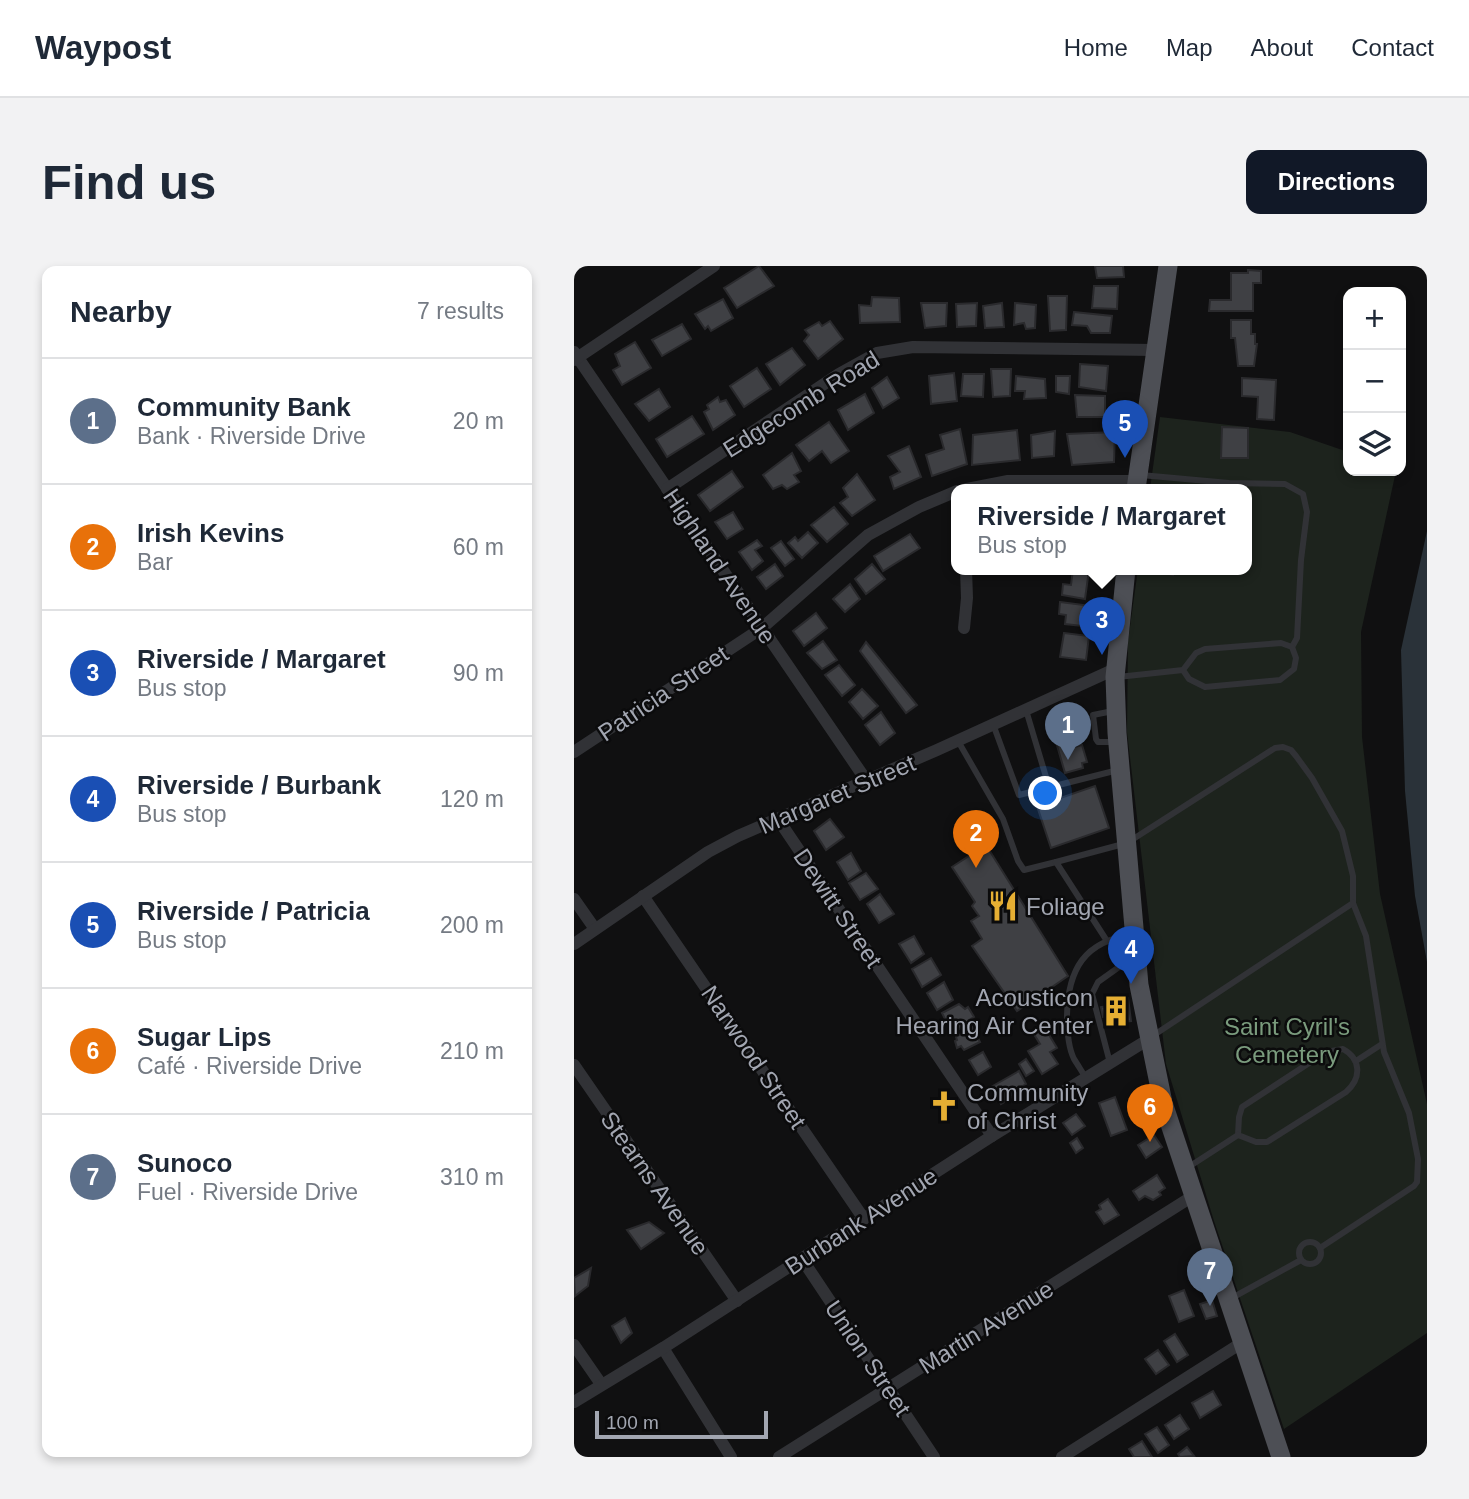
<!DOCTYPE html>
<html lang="en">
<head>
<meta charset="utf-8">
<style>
  :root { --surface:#fff; --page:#f2f2f3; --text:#1f2937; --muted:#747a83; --line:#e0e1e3; --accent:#111827 }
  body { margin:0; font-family:Arial,sans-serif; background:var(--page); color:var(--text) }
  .controls { position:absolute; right:21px; top:21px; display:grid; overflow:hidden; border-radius:14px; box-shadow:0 4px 10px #0003 }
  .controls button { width:63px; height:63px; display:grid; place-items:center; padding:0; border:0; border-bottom:2px solid var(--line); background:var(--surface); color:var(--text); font:35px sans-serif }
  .scale { position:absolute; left:21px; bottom:18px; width:173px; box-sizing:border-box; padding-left:7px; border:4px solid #a2a6b1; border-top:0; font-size:19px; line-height:24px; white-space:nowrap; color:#a2a6b1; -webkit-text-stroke:5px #0b0b0c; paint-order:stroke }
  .you { position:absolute; left:472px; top:528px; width:24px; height:24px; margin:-18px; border:5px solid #fff; border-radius:50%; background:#1a73e8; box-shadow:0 0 0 10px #1a73e833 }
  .badge { display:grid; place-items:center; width:46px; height:46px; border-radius:50%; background:var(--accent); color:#fff; font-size:23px; font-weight:700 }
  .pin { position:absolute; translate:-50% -58px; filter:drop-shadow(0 2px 4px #0008) }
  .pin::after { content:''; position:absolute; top:37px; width:24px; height:21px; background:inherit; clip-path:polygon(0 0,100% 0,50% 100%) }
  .popup { position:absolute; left:377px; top:218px; width:301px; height:91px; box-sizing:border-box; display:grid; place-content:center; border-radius:14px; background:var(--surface); filter:drop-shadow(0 2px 5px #0005); font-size:23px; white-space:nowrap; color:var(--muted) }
  .popup b { font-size:26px; color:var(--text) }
  .popup::after { content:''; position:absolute; left:50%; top:100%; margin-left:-14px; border:14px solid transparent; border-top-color:var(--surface) }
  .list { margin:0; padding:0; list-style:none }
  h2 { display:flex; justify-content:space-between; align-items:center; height:91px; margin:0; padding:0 28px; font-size:30px }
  h2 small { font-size:23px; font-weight:400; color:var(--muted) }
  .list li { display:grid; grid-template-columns:46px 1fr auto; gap:21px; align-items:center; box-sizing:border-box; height:126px; padding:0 28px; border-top:2px solid var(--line) }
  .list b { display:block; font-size:26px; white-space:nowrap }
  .list p { margin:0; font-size:23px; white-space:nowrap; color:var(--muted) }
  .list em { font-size:23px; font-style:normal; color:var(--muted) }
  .icon { flex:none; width:38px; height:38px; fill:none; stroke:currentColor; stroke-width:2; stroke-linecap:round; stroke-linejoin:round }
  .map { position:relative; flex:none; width:853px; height:1191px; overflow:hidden; border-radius:14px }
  header { display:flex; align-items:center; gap:42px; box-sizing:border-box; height:98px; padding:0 35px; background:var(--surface); border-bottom:2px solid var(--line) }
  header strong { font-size:33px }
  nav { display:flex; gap:38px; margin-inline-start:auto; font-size:24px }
  .intro { display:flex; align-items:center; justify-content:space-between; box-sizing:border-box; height:168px; padding:0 42px }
  h1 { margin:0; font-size:49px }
  .button { padding:18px 32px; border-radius:14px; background:var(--accent); color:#fff; font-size:24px; font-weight:700 }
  main { display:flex; gap:42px; padding:0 42px }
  aside { flex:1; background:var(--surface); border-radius:14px; box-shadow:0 4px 10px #0003 }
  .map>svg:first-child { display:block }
  .green { fill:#1d231d }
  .water { fill:#2a3239 }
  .building { fill:#3f4044; stroke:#2a2a2d; stroke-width:2 }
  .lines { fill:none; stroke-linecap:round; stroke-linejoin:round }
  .lane { stroke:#313236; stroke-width:6 }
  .street { stroke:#313236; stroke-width:12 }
  .primary { stroke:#4d4f55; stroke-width:19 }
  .labels { text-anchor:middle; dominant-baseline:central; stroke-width:5; stroke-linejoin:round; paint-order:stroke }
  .street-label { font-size:24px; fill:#a2a6b1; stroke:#0b0b0c }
  .poi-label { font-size:24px; fill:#a2a6b1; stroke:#0b0b0c; text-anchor:start }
  .park-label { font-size:24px; fill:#7a9b7d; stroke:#0b0b0c }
</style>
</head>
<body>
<header>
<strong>Waypost</strong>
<nav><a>Home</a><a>Map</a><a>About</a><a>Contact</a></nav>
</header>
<div class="intro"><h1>Find us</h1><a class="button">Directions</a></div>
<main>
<aside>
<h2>Nearby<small>7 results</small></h2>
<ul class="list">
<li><span class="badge" style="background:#5c6f8a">1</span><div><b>Community Bank</b><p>Bank · Riverside Drive</p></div><em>20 m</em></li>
<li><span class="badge" style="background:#e8710a">2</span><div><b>Irish Kevins</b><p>Bar</p></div><em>60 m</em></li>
<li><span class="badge" style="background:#1a4fb4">3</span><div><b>Riverside / Margaret</b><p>Bus stop</p></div><em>90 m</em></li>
<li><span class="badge" style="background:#1a4fb4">4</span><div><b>Riverside / Burbank</b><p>Bus stop</p></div><em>120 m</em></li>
<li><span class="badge" style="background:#1a4fb4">5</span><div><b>Riverside / Patricia</b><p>Bus stop</p></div><em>200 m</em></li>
<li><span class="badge" style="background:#e8710a">6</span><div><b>Sugar Lips</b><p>Café · Riverside Drive</p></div><em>210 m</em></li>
<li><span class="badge" style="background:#5c6f8a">7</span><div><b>Sunoco</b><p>Fuel · Riverside Drive</p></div><em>310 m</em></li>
</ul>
</aside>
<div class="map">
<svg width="853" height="1191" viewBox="0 0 853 1191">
  <rect width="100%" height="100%" fill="#101011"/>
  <!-- green -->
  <path class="green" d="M586 151 716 166 774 186V205H822L787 366 788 471 806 628 853 838V1067L710 1163 640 955 592 798 553 466 554 375 564 303H673V223H576Z"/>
  <!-- water -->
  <path class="water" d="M853 265V696L841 630 831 525 827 384Z"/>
  <!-- building -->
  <g class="building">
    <path d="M185 0 200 20 163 42 150 22Z"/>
    <path d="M521 0H549L550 11 523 12Z"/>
    <path d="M674 4 687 5V17H679V45H635L636 34H657V7H674Z"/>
    <path d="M520 20H544L543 43 518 42Z"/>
    <path d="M474 30H493L492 64 476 65Z"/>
    <path d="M298 31 325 32 326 56 286 57 285 39 297 40Z"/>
    <path d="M149 33 159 52 137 65 134 60 131 63 121 48Z"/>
    <path d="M347 37H373L372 60 351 62Z"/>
    <path d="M403 37 402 60 383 61 382 38Z"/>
    <path d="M428 37 430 61 411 62 409 40Z"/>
    <path d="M441 37 462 39 461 62 452 63 450 57 440 59Z"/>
    <path d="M500 46 538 50 536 67H517L513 60 498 59Z"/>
    <path d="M657 54H677V68H681V78H683L680 100H664L661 72H657Z"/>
    <path d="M256 55 269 73 244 93 230 75 235 69 231 64 245 56 248 60Z"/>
    <path d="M108 58 117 73 88 90 78 74Z"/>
    <path d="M61 76 77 102 48 119 39 104 46 100 41 88Z"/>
    <path d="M218 82 231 99 206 119 192 98Z"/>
    <path d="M506 98 534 100 532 125 505 121Z"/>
    <path d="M183 102 197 123 170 141 156 120Z"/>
    <path d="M417 103H437L436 130 419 131Z"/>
    <path d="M380 107 383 135 357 138 355 110Z"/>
    <path d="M389 108H410L409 131 387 130Z"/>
    <path d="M442 110 471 113 472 132 450 133 451 125H441Z"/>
    <path d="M482 110H496L495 128 482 126Z"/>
    <path d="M313 111 325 132 309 142 298 122Z"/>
    <path d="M668 112 702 114 700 154 683 153 684 131 668 130Z"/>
    <path d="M85 123 96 141 75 155 61 138Z"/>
    <path d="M291 128 300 147 274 164 264 144Z"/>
    <path d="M501 129 531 130V151H503Z"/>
    <path d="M144 131 146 136 152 134 161 149 139 164 130 146 135 143 133 139Z"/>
    <path d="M118 150 130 168 93 191 82 173Z"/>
    <path d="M255 156 275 185 257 197 248 185 235 195 222 179Z"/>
    <path d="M648 161 674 162V192H647Z"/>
    <path d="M386 163 393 198 358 210 352 189 370 183 366 169Z"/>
    <path d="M443 164 446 194 398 199 399 169Z"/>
    <path d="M481 165 480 190 458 192 457 169Z"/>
    <path d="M541 166 540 196 498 199 493 168Z"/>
    <path d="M335 180 347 211 320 223 316 211 326 206 314 190Z"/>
    <path d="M218 187 227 205 220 209 225 216 213 223 208 219 199 223 189 209Z"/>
    <path d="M158 205 169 221 136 245 124 229Z"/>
    <path d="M283 208 301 234 278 250 266 237 274 231 269 222Z"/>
    <path d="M260 241 274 258 253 276 237 259Z"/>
    <path d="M159 246 169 263 153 273 141 256Z"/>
    <path d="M234 266 244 277 228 292 214 277 221 271 224 275Z"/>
    <path d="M336 268 346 282 309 305 300 290Z"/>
    <path d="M183 274 188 280 181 284 189 295 178 304 165 286Z"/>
    <path d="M207 275 220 293 211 300 197 282Z"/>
    <path d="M201 298 209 310 192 323 183 311Z"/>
    <path d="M298 298 311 313 292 328 281 313Z"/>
    <path d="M499 303 515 304 511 333 488 329 489 318 497 319Z"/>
    <path d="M576 303H600L599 309Z"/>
    <path d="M276 318 286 333 271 346 259 333Z"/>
    <path d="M486 336 510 339 508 360 491 358 492 349 485 348Z"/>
    <path d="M242 347 253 362 230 380 219 365Z"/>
    <path d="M490 367 515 370 512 394 486 391Z"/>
    <path d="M249 375 263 394 248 403 233 387Z"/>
    <path d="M292 376 343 439 332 447 286 385Z"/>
    <path d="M265 399 281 419 268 430 251 409Z"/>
    <path d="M288 423 304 440 289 453 275 436Z"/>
    <path d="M307 446 321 467 306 479 291 459Z"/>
    <path d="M498 472 500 481 508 479 513 496 508 497 509 502 491 507 482 476Z"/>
    <path d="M521 520 535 562 477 582 463 540Z"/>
    <path d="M256 553 270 571 252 584 240 565Z"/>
    <path d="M412 579 494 710 443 745 398 680 408 673 397 655 405 650 398 640 401 636 378 601Z"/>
    <path d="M277 587 287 605 274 614 263 596Z"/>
    <path d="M292 607 304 623 286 634 275 617Z"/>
    <path d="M306 628 320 648 305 657 293 638Z"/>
    <path d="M340 670 350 688 337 697 325 678Z"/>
    <path d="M357 692 367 709 348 721 338 703Z"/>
    <path d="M370 716 379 734 363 744 353 727Z"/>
    <path d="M554 732 557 755 538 757 537 750 529 751 527 741 535 740 534 734Z"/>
    <path d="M385 738 391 743 394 741 400 751 395 754 397 756 378 767 368 747Z"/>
    <path d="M469 759 483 782 476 786 484 798 468 808 454 785 466 778 458 765Z"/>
    <path d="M398 761 406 776 390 784 387 780 383 782 381 775 383 774 382 771Z"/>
    <path d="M409 786 417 801 404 809 395 794Z"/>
    <path d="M452 793 460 805 452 810 445 798Z"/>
    <path d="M445 805 452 818 439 826 441 829 427 838 417 821Z"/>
    <path d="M541 831 553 864 537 870 525 837Z"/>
    <path d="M502 848 511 860 498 869 489 857Z"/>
    <path d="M580 869 588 881 572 892 564 879Z"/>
    <path d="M503 872 509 882 502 887 496 877Z"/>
    <path d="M583 909 591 922 585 926 587 929 579 934 571 930 565 934 559 925Z"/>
    <path d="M534 933 545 949 530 958 522 946 527 943 525 939Z"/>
    <path d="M75 956 90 967 67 983 53 964Z"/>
    <path d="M17 1002 14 1020 1 1030 0 1012Z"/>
    <path d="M610 1024 620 1050 605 1056 595 1030Z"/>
    <path d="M638 1034 643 1050 632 1053 626 1038Z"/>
    <path d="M51 1052 58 1067 47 1077 38 1060Z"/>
    <path d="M601 1068 614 1089 603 1096 590 1075Z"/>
    <path d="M584 1084 595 1099 582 1108 571 1093Z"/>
    <path d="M639 1125 647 1139 626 1152 618 1137Z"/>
    <path d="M606 1149 615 1163 600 1173 591 1159Z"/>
    <path d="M583 1161 595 1179 584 1187 571 1168Z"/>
    <path d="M568 1175 578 1191H560L555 1183Z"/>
    <path d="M613 1181 620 1190 606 1191 604 1188Z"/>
  </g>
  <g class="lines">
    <!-- lane -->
    <g class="lane">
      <path d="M567 209 655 217 711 218 729 228 733 246 727 294 723 372 718 381"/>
      <path d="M544 411 609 404 615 413 631 421 706 414 720 403 722 392 718 381 707 377 631 383 622 387 609 404"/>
      <path d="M452 444 475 521"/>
      <path d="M539 445 519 449 522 473 524 476H542"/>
      <path d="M419 458 445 529 544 504"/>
      <path d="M384 475 429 553 444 595 450 604 482 596"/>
      <path d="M533 675 482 596 553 577 701 482 709 481 717 484 722 490 738 512 768 565 779 610V637L792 670 810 786 835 847 844 893 843 916 840 920 746 982"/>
      <path d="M580 769 779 637"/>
      <path d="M769 783C787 793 788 812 772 826L693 876H682L664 869 665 851 668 841 752 786Z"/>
      <path d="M782 795 808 778"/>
      <path d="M536 797 518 728 524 716 559 691"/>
      <path d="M512 812C508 806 504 799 500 793 494 781 493 763 493 749 494 704 510 675 558 669"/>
      <path d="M613 902 664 869"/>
      <circle cx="736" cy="987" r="11"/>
      <path d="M656 1033 727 994"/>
    </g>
    <!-- street -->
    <g class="street">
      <path d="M0 86 292 514"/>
      <path d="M0 94 140 0"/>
      <path d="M93 223 265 108 303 87 339 81 581 84"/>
      <path d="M393 223 434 215H563"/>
      <path d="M390 362 393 332 392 303"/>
      <path d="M0 486 188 362 294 269 345 241 383 225"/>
      <path d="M204 553 418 870"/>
      <path d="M69 630 290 953"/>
      <path d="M0 633 21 663"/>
      <path d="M0 678 134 586 164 570 363 484 541 403"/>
      <path d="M0 799 163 1035"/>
      <path d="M228 993 360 1191"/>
      <path d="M0 1079 27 1118"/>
      <path d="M89 1082 157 1191"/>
      <path d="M0 1136 89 1082 418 870 575 773"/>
      <path d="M205 1191 619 930"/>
      <path d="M488 1191 669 1076"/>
    </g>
    <!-- primary -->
    <g class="primary">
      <path d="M562 223 594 0"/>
      <path d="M552 303 541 411 543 467 565 719 589 837 707 1191"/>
    </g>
  </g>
  <!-- icons -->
  <defs>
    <g id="restaurant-bare" transform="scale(2.415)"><path d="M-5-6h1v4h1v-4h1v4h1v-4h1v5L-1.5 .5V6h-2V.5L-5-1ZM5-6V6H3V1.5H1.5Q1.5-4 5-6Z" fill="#e6af33" stroke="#0b0b0c" stroke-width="2.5" paint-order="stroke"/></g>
    <g id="building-bare" transform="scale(2.415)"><path d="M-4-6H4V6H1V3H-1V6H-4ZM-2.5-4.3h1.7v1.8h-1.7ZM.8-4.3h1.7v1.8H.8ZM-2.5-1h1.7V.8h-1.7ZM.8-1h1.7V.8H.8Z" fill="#e6af33" stroke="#0b0b0c" stroke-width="2.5" paint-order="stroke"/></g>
    <g id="church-bare" transform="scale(2.415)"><path d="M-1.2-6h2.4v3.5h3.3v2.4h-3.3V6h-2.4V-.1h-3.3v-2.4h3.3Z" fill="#e6af33" stroke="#0b0b0c" stroke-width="2.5" paint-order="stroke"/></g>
  </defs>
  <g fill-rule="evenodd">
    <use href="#restaurant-bare" x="429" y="640"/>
    <use href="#building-bare" x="542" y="745"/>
    <use href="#church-bare" x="370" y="840"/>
  </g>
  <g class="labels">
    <!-- street labels -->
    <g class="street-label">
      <text transform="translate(227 138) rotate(-32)">Edgecomb Road</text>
      <text transform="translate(146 300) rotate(56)">Highland Avenue</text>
      <text transform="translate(89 427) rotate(-34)">Patricia Street</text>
      <text transform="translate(263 528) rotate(-23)">Margaret Street</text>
      <text transform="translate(264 642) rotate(56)">Dewitt Street</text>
      <text transform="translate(180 791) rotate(56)">Narwood Street</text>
      <text transform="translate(81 917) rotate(55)">Stearns Avenue</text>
      <text transform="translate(287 955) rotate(-33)">Burbank Avenue</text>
      <text transform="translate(412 1061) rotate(-32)">Martin Avenue</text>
      <text transform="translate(294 1092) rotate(56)">Union Street</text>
    </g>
    <!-- poi labels -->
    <g class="poi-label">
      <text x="452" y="640">Foliage</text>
      <text x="519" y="731" text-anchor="end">Acousticon<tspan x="519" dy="28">Hearing Air Center</tspan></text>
      <text x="393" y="826">Community<tspan x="393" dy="28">of Christ</tspan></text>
    </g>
    <!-- park labels -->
    <g class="park-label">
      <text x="713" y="760">Saint Cyril's<tspan x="713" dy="28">Cemetery</tspan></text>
    </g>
  </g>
</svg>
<div class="controls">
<button>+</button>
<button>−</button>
<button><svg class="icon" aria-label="layers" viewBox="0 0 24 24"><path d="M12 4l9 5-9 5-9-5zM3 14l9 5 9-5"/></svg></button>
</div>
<div class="scale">100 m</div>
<div class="you"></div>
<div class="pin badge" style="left:494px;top:494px;background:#5c6f8a">1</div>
<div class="pin badge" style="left:402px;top:602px;background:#e8710a">2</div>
<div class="pin badge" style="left:528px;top:389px;background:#1a4fb4">3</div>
<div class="popup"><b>Riverside / Margaret</b>Bus stop</div>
<div class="pin badge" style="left:557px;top:718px;background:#1a4fb4">4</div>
<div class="pin badge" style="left:551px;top:192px;background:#1a4fb4">5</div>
<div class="pin badge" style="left:576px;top:876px;background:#e8710a">6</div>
<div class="pin badge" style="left:636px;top:1040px;background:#5c6f8a">7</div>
</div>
</main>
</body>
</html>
